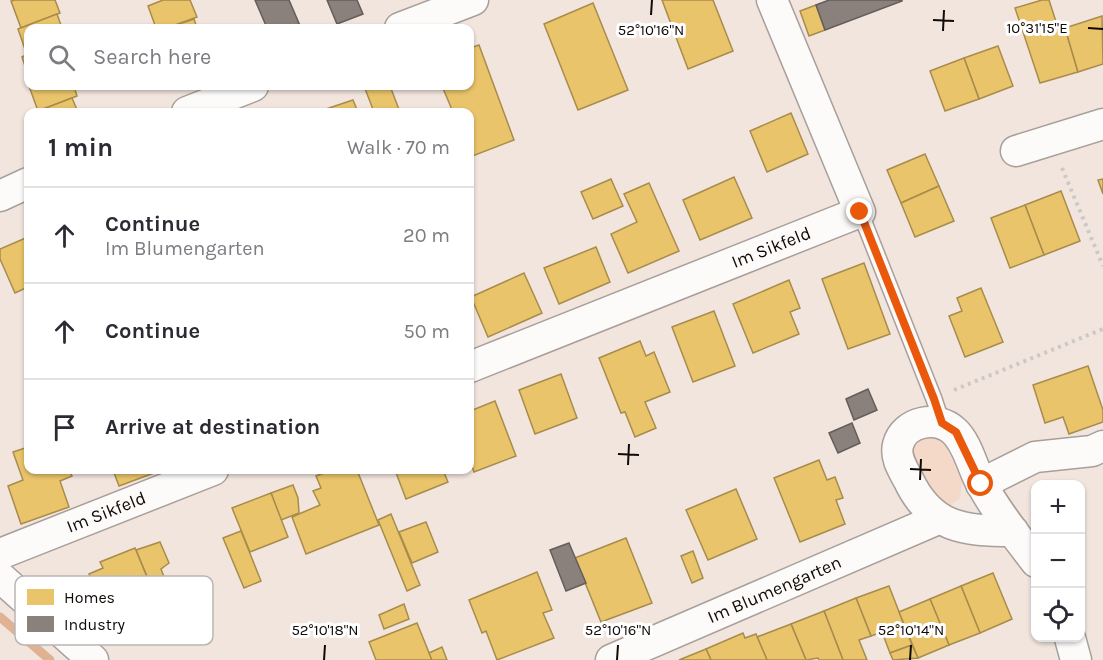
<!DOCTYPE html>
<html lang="en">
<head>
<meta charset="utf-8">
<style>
  :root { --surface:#fff; --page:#f7f7f7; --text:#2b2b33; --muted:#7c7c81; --line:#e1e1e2 }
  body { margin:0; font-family:Karla,sans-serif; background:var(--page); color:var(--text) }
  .controls { position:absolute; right:18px; bottom:18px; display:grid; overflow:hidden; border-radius:12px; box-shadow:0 2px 4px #0004 }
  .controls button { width:54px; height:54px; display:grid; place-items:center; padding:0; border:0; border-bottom:2px solid var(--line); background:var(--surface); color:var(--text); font:30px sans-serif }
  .stop { position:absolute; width:18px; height:18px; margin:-14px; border:4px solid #ea580c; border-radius:50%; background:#fff }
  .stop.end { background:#ea580c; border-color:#fff; box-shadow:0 2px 6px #0008 }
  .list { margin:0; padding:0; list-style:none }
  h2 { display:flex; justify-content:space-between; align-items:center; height:78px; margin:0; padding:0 24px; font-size:26px }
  h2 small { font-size:20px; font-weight:400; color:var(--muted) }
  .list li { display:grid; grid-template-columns:39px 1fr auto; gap:18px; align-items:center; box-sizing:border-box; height:96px; padding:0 24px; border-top:2px solid var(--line) }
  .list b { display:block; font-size:22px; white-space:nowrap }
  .list p { margin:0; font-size:20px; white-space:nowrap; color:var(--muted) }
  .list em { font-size:20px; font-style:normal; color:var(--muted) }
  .icon { flex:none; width:33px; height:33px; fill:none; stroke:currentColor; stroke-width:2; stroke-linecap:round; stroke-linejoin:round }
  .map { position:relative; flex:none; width:1103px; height:660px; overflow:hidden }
  .search { position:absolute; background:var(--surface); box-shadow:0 2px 4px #0004; left:24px; top:24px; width:450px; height:66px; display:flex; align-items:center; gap:15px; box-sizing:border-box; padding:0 21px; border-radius:12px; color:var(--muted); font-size:22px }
  .panel { position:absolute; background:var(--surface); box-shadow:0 2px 4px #0004; left:24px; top:108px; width:450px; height:366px; border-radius:12px }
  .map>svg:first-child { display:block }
  .green { fill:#f4d8c8 }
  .homes { fill:#e9c46a; stroke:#a88c4c; stroke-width:1.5 }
  .industry { fill:#8a817c; stroke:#655d59; stroke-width:1.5 }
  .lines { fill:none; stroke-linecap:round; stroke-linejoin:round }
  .stream { stroke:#dfb294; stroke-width:9 }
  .lane-casing { stroke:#a89f9a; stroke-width:18 }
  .street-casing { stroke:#a89f9a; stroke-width:33 }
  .path { stroke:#ccc8c6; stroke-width:4; stroke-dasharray:3 4.5; stroke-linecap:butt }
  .lane { stroke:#fdfbfa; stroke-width:15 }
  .street { stroke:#fdfbfa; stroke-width:30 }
  .route { stroke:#ea580c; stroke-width:8 }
  .ticks { fill:none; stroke:#100a06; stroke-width:2 }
  .labels { text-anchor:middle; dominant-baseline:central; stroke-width:6; stroke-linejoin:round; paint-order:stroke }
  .street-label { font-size:18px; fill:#100a06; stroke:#fff }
  .key { fill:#fff; stroke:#b7b6b4; stroke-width:1.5 }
  .key-label { font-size:16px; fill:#100a06 }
  .ticks-label { font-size:15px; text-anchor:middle; fill:#100a06; stroke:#fff; stroke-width:6; stroke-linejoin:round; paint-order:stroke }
</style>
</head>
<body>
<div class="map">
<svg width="1103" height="660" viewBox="0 0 1103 660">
  <rect width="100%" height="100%" fill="#f1e5de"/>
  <!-- green -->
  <path class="green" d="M930 434 944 441 962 482 960 498 949 506 938 508 910 450 912 444Z"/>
  <!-- homes -->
  <g class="homes">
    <path d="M15 0H55L60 13 21 28 11 1Z"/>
    <path d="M163 0H190L197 17 167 28H156L148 6Z"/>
    <path d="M662 0H713L733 51 688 69Z"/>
    <path d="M1042 0H1049L1059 31 1065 28 1078 72 1040 83 1015 8Z"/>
    <path d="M593 3 628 90 578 110 544 24Z"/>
    <path d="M816 5 825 30 809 36 800 11Z"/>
    <path d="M57 14 62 28H28L27 55 18 29Z"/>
    <path d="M1102 16 1103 64 1078 72 1065 28Z"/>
    <path d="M194 19 197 28H167Z"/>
    <path d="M479 45 514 140 470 157V112H453L442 86H470V48Z"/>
    <path d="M998 46 1013 86 979 99 964 58Z"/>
    <path d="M28 54V75L22 57Z"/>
    <path d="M964 58 979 99 945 111 930 71Z"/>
    <path d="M29 86H74L77 96 38 111Z"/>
    <path d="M364 86H390L400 112H374Z"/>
    <path d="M72 98 78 112H33L38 111Z"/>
    <path d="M353 100 358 112H317Z"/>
    <path d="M791 113 808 154 767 172 750 131Z"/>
    <path d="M925 154 939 186 901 203 887 170Z"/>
    <path d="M734 177 752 218 700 240 683 200Z"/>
    <path d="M611 179 623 206 593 219 581 192Z"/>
    <path d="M1103 179V194L1098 180Z"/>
    <path d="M649 183 679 251 628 273 611 234 637 222 624 194Z"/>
    <path d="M939 186 954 221 915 237 901 203Z"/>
    <path d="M1061 191 1080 241 1044 255 1025 205Z"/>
    <path d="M1025 205 1044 255 1010 268 991 218Z"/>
    <path d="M28 237V287L15 293 0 259V249Z"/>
    <path d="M596 247 610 282 559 304 544 268Z"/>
    <path d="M864 263 890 334 848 349 822 279Z"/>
    <path d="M524 273 542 313 488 337 471 297Z"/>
    <path d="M789 280 800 308 790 312 799 334 753 353 733 304Z"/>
    <path d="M981 288 1003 342 965 357 949 316 962 311 957 298Z"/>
    <path d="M714 311 735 366 693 382 672 327Z"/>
    <path d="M640 341 646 356 654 352 670 392 645 402 656 428 635 437 625 412 621 413 599 358Z"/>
    <path d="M1088 366 1103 410V422L1069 434 1063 417 1045 423 1033 385Z"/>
    <path d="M561 374 577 418 535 434 519 390Z"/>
    <path d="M495 401 516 456 474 472 470 461V411Z"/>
    <path d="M28 447V470H69L72 476 60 481 69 507 21 524 8 486 23 480 13 452Z"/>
    <path d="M819 460 827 480 835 477 843 498 836 500 845 524 800 542 774 478Z"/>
    <path d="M113 470H162L119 486Z"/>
    <path d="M332 470H357L379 525 306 554 292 517 320 505 313 491 321 488 316 476Z"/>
    <path d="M395 470H443L448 482 406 499Z"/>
    <path d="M293 485 298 498 299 513 281 520 271 493Z"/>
    <path d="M736 489 757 539 708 560 686 510Z"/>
    <path d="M271 493 288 537 250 552 232 508Z"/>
    <path d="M391 514 420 585 407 591 378 520Z"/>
    <path d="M426 522 438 552 412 563 399 532Z"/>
    <path d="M241 531 261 581 244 588 223 538Z"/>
    <path d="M626 538 652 603 601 622 575 558Z"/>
    <path d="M160 542 169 563 161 569 168 587 154 593 136 550Z"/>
    <path d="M135 548 154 594 105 614 89 574 103 568 100 562Z"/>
    <path d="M693 551 703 578 692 583 681 556Z"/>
    <path d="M537 572 552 610 543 613 554 638 497 660 486 631 482 633 469 600Z"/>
    <path d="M993 573 1012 619 980 633 961 586Z"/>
    <path d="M889 586 912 645 890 653 882 632 871 636 856 598Z"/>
    <path d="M961 586 980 633 949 645 930 599Z"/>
    <path d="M856 598 871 636 859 640 867 660H843L824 611Z"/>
    <path d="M930 599 949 645 918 658 899 612Z"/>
    <path d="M404 604 409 619 384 629 379 615Z"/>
    <path d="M824 611 843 660H819L818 658 806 660 791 624Z"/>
    <path d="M417 623 432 660H376L369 642Z"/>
    <path d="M791 624 806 660H767L757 637Z"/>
    <path d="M743 633 745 638 756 634 767 660H711L706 649Z"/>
    <path d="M912 645 918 658 893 660 890 653Z"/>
    <path d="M442 647 447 660H432L429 653Z"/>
    <path d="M706 649 711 660H679Z"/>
  </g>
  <!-- industry -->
  <g class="industry">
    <path d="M255 0H289L301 28H267Z"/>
    <path d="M327 0H357L363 14 337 24Z"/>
    <path d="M829 0H902V1L825 30 816 5Z"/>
    <path d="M868 389 877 410 854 420 846 399Z"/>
    <path d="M852 423 860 443 838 453 829 433Z"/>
    <path d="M569 543 586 583 566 591 550 550Z"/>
  </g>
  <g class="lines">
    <!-- stream -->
    <path class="stream" d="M0 617 50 660"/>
    <!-- lane casing -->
    <g class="lane-casing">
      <path id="lane" d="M860 212 934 399 942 423"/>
    </g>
    <!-- street casing -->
    <g class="street-casing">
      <g id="street">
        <path d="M400 28 473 0"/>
        <path d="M187 112 253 86"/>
        <path d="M1016 151 1103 124"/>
        <path d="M0 196 28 183"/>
        <path id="s1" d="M470 367 860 212 772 0"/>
        <path d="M981 484 1035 457 1092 451 1103 446"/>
        <path d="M1013 531C963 531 931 528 908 479 902 468 895 457 898 445 904 421 937 415 954 431 968 444 972 467 981 483 996 511 1017 537 1036 562"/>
        <path id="s2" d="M0 554 213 470"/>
        <path d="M0 577 93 660"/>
        <path d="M1070 638 1076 660"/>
        <path id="s3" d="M611 660 938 519"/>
      </g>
    </g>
    <!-- path -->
    <g class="path">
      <path d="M1062 168 1103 266"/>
      <path d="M954 390 1103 329"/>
    </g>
    <!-- lane -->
    <use href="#lane" class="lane"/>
    <!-- street -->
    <use href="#street" class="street"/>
  </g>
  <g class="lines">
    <!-- route -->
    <path class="route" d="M860 212 934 399 942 423 956 432 981 484"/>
  </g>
  <!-- ticks -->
  <path class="ticks" d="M651 15 652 0M933 20 954 21M1088 28 1103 29M943 31 944 10M618 454 639 455M628 465 629 444M910 469 931 470M920 480 921 459M324 660 325 645M617 660 618 645M910 660 911 645"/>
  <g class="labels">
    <!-- street labels -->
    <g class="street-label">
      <text stroke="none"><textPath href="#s1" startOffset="324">Im Sikfeld</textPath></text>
      <text stroke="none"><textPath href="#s2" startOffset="114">Im Sikfeld</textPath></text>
      <text stroke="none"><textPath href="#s3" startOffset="178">Im Blumengarten</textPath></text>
    </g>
  </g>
  <!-- legend -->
  <rect x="15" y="576" width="198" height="69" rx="9" class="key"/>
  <rect x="27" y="589" width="27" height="16" fill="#e9c46a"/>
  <rect x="27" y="616" width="27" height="16" fill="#8a817c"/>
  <g class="key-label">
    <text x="64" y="603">Homes</text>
    <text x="64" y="630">Industry</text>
  </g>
  <g class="ticks-label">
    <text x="1037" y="33">10°31'15"E</text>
    <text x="651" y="35">52°10'16"N</text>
    <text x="325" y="635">52°10'18"N</text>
    <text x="618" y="635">52°10'16"N</text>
    <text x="911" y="635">52°10'14"N</text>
  </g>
</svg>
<div class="controls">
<button>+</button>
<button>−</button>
<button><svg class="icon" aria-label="locate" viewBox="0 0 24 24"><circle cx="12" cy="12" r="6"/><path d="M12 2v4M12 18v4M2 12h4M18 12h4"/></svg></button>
</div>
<div class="stop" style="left:981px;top:484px"></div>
<div class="stop end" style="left:860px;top:212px"></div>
<div class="search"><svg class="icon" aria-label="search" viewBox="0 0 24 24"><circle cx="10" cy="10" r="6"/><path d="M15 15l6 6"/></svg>Search here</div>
<section class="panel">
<h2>1 min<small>Walk · 70 m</small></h2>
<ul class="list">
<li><svg class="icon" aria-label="ahead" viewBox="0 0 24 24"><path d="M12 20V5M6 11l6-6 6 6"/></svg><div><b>Continue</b><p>Im Blumengarten</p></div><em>20 m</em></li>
<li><svg class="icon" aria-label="ahead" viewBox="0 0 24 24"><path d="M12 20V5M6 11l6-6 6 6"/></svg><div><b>Continue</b></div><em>50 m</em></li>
<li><svg class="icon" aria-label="arrive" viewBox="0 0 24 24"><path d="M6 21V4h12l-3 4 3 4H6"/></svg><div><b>Arrive at destination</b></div></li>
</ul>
</section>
</div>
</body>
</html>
